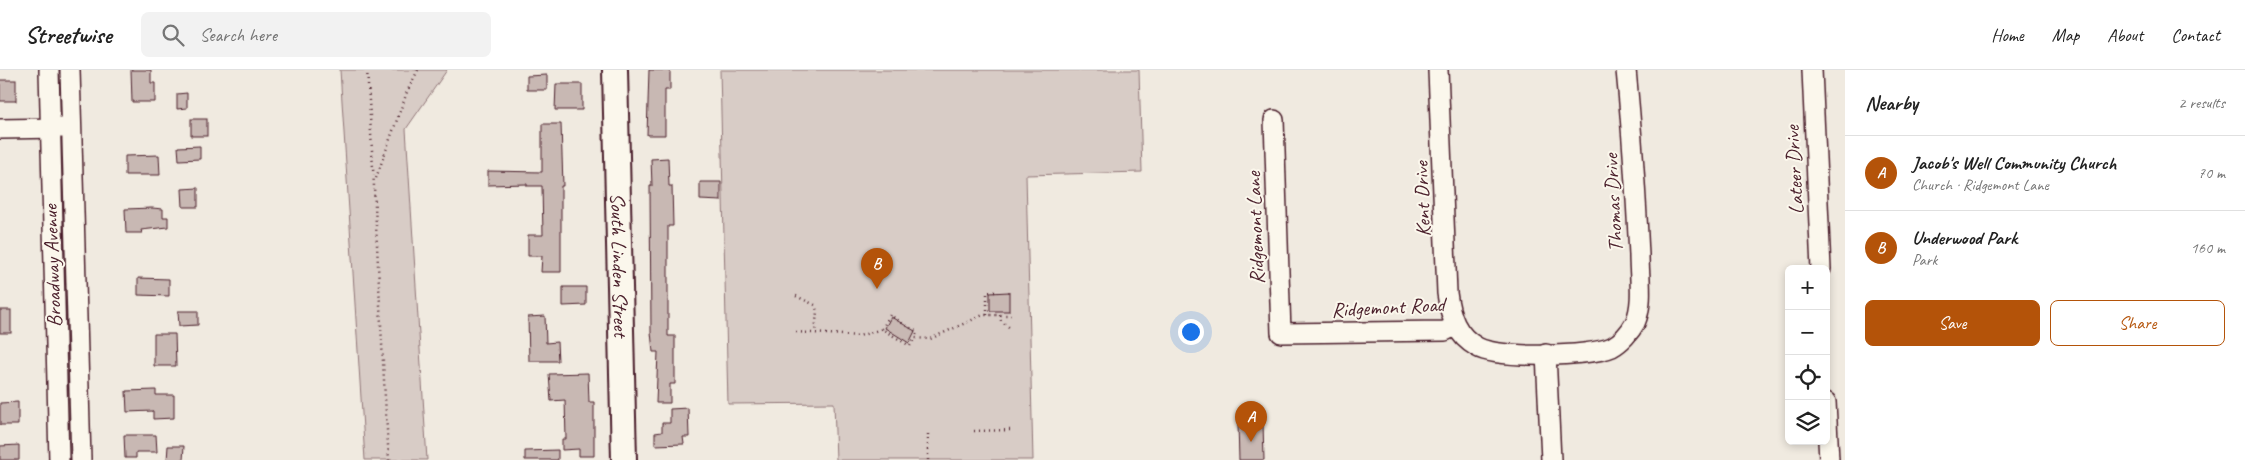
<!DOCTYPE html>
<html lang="en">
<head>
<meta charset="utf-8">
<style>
  :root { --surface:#fff; --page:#f2f2f2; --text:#222; --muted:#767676; --line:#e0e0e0; --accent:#b45309 }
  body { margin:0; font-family:Caveat,sans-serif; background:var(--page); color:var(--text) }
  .controls { position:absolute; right:15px; bottom:15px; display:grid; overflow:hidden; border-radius:8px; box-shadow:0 2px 8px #0003 }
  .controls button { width:45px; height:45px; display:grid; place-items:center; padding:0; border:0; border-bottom:1px solid var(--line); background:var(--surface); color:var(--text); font:25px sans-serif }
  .you { position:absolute; left:1190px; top:261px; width:18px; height:18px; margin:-12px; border:4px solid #fff; border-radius:50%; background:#1a73e8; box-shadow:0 0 0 8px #1a73e833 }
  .badge { display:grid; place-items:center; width:32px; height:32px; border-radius:50%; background:var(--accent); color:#fff; font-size:16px; font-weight:700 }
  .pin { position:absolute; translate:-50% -41px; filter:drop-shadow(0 1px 2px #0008) }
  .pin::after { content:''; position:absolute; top:26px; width:18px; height:15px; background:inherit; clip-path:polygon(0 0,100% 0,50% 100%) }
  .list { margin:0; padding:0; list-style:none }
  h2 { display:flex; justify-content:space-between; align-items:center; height:65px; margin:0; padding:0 20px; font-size:21px }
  h2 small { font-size:16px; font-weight:400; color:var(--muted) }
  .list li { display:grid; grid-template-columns:32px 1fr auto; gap:15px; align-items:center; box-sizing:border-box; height:75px; padding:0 20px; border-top:1px solid var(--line) }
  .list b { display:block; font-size:19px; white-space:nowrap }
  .list p { margin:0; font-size:16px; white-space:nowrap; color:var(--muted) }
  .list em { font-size:16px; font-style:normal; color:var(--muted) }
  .actions { display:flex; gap:10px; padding:15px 20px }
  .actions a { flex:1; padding:11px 0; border:1px solid var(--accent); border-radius:8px; text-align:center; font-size:18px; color:var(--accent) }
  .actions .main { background:var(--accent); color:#fff }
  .icon { flex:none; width:28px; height:28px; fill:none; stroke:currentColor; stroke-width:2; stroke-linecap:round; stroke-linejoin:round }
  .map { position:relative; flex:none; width:1845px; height:390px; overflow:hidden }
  header { display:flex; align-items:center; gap:30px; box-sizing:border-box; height:70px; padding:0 25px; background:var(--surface); border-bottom:1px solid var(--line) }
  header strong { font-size:24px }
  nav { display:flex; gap:28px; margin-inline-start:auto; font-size:18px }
  .search { width:350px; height:45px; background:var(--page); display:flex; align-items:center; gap:12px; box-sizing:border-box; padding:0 18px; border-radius:8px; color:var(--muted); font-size:19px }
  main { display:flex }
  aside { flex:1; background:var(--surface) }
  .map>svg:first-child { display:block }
  .green { fill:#d8ccc6; stroke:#917678 }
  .building { fill:#c8b8b3; stroke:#4a1f2b }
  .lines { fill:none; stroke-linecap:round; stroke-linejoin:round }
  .minor-casing { stroke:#4a1f2b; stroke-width:22 }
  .major-casing { stroke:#4a1f2b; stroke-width:28 }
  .path { stroke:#4a1f2b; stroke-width:2.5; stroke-dasharray:1 4; stroke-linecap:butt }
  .minor { stroke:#fbf7ec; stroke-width:19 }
  .major { stroke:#fbf7ec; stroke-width:24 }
  .labels { text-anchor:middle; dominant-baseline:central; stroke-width:4; stroke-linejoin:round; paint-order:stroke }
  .street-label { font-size:21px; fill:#4a1f2b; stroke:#fbf7ec }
</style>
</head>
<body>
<header>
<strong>Streetwise</strong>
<div class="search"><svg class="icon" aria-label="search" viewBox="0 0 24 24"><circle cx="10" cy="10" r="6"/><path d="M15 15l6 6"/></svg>Search here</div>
<nav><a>Home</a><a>Map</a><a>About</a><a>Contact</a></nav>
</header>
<main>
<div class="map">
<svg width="1845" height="390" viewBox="0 0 1845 390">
  <rect width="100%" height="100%" fill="#f0eae0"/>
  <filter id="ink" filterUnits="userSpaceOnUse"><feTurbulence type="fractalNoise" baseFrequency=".02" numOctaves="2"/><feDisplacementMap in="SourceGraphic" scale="10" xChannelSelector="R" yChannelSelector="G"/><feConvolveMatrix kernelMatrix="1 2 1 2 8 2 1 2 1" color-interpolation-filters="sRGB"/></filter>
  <g filter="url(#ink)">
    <!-- green -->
    <g class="green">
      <path d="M340 0H447L406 59 427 390H365Z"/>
      <path d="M720 0H1139L1142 102 1026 105 1033 390H836L834 333 728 334Z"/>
    </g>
    <!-- building -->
    <g class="building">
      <path d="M131 0H151V13H155V32H132Z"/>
      <path d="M649 0H670V20H665V65H647Z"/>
      <path d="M547 5V20H527V6Z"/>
      <rect x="0" y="10" width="16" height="21"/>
      <path d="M556 14H582V40H555Z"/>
      <path d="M187 23V38L177 39V24Z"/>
      <rect x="191" y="49" width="16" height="17"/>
      <path d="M542 54H561L563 116H561V202H541L542 186H528V165H543L542 116H527V114L488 115V101L542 102Z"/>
      <path d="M200 76V89L179 90 178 77Z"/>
      <path d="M159 85 160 105H125V86Z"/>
      <path d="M668 88 669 116H672L673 156H668V266H675V314H670V333H656L658 282H653L651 262 650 116H652L651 89Z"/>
      <path d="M700 112H721V131L700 130Z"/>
      <path d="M198 118V137H183L182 119Z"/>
      <path d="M152 138 163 139V147H168V157L141 160 142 163H126L125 139Z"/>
      <path d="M138 208 169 209V226L138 225Z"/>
      <path d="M563 217H586V235L563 236Z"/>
      <path d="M1009 222V241H990V223Z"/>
      <rect x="0" y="240" width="11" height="23"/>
      <path d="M178 241H198V255L179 256Z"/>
      <path d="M545 246 546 273 557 272 558 291H529L528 247Z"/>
      <path d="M891 247 915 261 909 273 885 258Z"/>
      <path d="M154 264H175L176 296H154Z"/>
      <path d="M588 303 589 332H594V386H579V379L562 380V369H566L565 330 551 331 549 304Z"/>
      <path d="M156 320V325H174V348L153 349V341L127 342 126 321Z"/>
      <path d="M18 332V355H0V333Z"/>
      <path d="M688 338 689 367H683L684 374 655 375V363L662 362V353H670V339Z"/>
      <path d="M1263 353 1264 390H1239L1238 354Z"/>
      <path d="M124 365H156L157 382H136V388H125Z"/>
      <path d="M19 375V390H0V376Z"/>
      <path d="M168 376H184L183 390H167Z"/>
      <path d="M558 380V390H525V381Z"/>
    </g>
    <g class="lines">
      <!-- minor casing -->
      <g class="minor-casing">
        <g id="minor">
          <path d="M49 0 59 390"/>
          <path d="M70 0 81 390"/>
          <path d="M1438 0 1447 223C1450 246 1456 265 1477 277 1497 289 1590 287 1612 277 1621 272 1630 262 1635 253 1644 233 1639 207 1639 185 1636 123 1632 62 1626 0"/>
          <path d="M1812 0 1821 199"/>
          <path d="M1274 50 1281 263 1445 261 1455 256"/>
          <path d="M0 59 62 58"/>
          <path d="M1546 284 1551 390"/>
          <path d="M1826 332 1829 390"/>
        </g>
      </g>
      <!-- major casing -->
      <g class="major-casing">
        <g id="major">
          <path id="s1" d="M615 0 624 390"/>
        </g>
      </g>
      <!-- path -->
      <g class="path">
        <path d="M367 0C376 130 380 260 389 390"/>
        <path d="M376 108 407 22 418 0"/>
        <path d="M796 226 815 235 817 241 815 263"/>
        <path d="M987 245V222H999"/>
        <path d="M1000 245 1001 251 1010 258"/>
        <path d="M882 259 890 245 917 262 915 268"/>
        <path d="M796 262 859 266 882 259 910 276 915 268 930 269 983 245H1011"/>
        <path d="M974 361 1012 360"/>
        <path d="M928 364V390"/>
      </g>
      <!-- minor -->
      <use href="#minor" class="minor"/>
      <!-- major -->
      <use href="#major" class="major"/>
    </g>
  </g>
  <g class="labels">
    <!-- street labels -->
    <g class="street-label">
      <text transform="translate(1794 100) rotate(-93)">Lateer Drive</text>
      <text transform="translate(1422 129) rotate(-92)">Kent Drive</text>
      <text transform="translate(1613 133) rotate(-93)">Thomas Drive</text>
      <text transform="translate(1255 158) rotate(-92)">Ridgemont Lane</text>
      <text stroke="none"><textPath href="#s1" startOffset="195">South Linden Street</textPath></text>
      <text transform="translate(52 196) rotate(-92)">Broadway Avenue</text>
      <text transform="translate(1388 237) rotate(-3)">Ridgemont Road</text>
    </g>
  </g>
</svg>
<div class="controls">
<button>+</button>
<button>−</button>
<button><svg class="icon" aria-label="locate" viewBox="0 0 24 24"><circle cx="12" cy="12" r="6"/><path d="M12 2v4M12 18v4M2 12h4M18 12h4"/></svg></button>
<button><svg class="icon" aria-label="layers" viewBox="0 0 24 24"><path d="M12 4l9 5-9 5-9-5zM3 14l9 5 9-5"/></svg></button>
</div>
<div class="you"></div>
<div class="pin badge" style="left:1251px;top:372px">A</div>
<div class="pin badge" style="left:877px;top:219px">B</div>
</div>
<aside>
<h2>Nearby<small>2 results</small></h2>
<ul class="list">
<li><span class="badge">A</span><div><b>Jacob's Well Community Church</b><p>Church · Ridgemont Lane</p></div><em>70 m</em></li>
<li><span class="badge">B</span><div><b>Underwood Park</b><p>Park</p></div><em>160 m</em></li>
</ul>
<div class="actions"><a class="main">Save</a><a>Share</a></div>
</aside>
</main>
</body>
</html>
